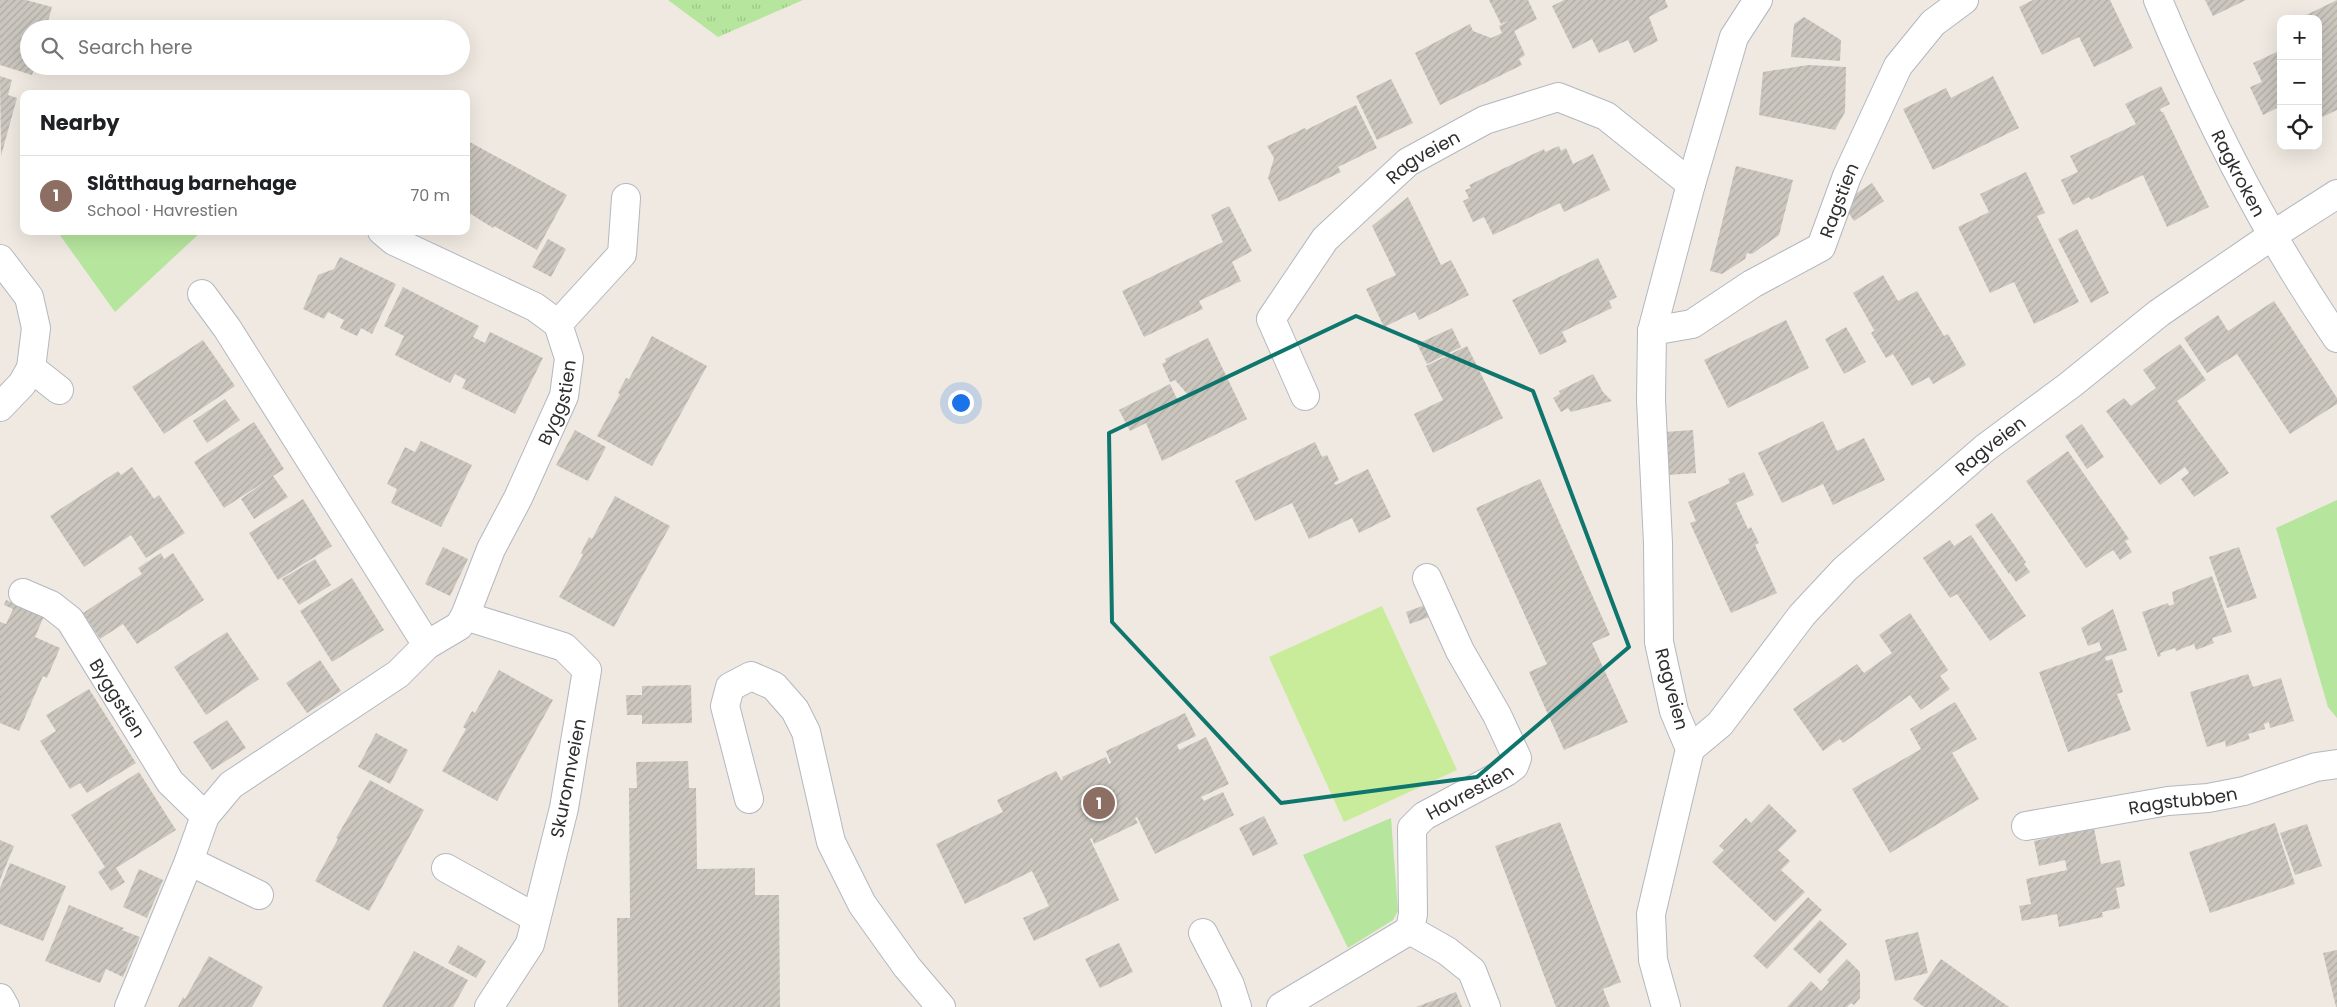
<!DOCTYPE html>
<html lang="en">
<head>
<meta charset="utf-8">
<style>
  :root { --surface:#fff; --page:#f6f6f6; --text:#202124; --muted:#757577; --line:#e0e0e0; --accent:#0f766e }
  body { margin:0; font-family:Poppins,sans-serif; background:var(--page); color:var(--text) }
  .controls { position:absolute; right:15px; top:15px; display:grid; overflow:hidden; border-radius:10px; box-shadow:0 5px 20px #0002 }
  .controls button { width:45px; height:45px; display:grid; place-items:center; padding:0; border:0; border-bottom:1px solid var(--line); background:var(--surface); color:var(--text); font:25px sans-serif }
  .you { position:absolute; left:960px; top:402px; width:18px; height:18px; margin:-12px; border:4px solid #fff; border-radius:50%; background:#1a73e8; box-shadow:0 0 0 8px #1a73e833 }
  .badge { display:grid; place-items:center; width:32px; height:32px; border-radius:50%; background:var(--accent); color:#fff; font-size:16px; font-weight:700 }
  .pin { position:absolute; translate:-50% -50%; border:2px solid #fff; box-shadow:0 1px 5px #0006 }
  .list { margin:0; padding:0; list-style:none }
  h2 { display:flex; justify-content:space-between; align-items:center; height:65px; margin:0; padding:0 20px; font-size:21px }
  h2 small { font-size:16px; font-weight:400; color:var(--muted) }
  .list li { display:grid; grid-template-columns:32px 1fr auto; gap:15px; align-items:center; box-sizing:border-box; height:80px; padding:0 20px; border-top:1px solid var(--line) }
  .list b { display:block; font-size:19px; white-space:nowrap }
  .list p { margin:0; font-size:16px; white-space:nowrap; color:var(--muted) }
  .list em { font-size:16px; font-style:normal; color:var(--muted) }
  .icon { flex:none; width:28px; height:28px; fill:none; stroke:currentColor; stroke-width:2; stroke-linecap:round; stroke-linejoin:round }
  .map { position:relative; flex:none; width:2337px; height:1007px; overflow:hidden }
  .search { position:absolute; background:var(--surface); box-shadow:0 5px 20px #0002; left:20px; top:20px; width:450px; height:55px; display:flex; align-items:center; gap:12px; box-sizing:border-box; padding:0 18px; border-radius:28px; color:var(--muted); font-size:19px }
  .panel { position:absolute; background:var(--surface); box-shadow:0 5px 20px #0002; left:20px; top:90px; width:450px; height:145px; border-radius:10px }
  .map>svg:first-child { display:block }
  .grass { fill:url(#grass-tufts) }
  .park { fill:#b6e59e }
  .pitch { fill:#c9ec9a }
  .building { fill:url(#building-hatch) }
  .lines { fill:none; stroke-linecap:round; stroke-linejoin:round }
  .minor-casing { stroke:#b4b7c1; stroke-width:30 }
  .minor { stroke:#fff; stroke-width:28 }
  .marked { fill:none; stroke:#0f766e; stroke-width:4; stroke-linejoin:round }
  .labels { text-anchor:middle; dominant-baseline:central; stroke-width:4; stroke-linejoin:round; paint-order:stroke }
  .street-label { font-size:18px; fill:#2e2e2e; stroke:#fff }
</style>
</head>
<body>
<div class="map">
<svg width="2337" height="1007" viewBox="0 0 2337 1007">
  <defs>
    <pattern id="grass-tufts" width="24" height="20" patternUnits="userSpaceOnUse" patternTransform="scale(1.25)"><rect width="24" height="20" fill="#b6e59e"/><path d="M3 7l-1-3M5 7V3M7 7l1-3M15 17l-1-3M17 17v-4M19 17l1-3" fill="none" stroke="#9dc588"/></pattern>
    <pattern id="building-hatch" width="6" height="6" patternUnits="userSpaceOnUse" patternTransform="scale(1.25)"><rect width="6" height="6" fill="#cbc7bf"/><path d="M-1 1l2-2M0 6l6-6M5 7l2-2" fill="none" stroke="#afaba4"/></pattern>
  </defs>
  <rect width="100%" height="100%" fill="#efe9e1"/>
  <!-- grass -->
  <path class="grass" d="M668 0H803L718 37Z"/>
  <!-- park -->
  <g class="park">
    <path d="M57 231H202L115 312Z"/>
    <path d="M2337 500V718L2328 707 2276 528Z"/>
    <path d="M1391 818 1398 911 1393 920 1348 948 1303 855Z"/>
  </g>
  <!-- pitch -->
  <path class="pitch" d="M1382 606 1457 770 1344 822 1269 657Z"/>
  <!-- building -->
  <g class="building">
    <path d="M0 0H26L52 7 46 29H29V66H35L32 75 0 65Z"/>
    <path d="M1489 0H1528L1537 19 1514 31 1512 26 1525 55 1519 59 1522 65 1440 105 1415 53 1470 24 1473 31 1491 38 1502 33 1499 26 1510 21 1501 24Z"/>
    <path d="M1564 0H1665L1668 7 1649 17 1658 41 1634 53 1628 40 1599 53 1592 39 1573 49 1552 6Z"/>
    <path d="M2033 0H2110L2133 48 2094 67 2079 37 2042 55 2019 7Z"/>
    <path d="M2205 0H2246L2213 16Z"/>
    <path d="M2337 0V110L2318 119V19H2298Z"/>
    <path d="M1804 17 1841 40 1840 61 1791 57 1794 24Z"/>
    <path d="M2281 50V106L2263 115 2250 87 2262 82 2253 63Z"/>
    <path d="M1808 65 1846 67 1845 112 1835 130 1759 115 1763 72Z"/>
    <path d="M0 76 12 80 8 95 17 98 1 156Z"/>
    <path d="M1993 76 2019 128 1933 170 1903 109 1946 88 1951 98Z"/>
    <path d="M1391 79 1413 123 1377 140 1356 96Z"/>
    <path d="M2161 86 2170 104 2160 109 2161 112H2163L2209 207 2167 227 2143 175 2091 200 2089 197 2073 205 2061 180 2078 172 2070 156 2136 124 2125 104Z"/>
    <path d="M1356 105 1377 148 1338 167 1341 172 1279 202 1268 178 1274 158 1267 146 1305 128 1306 130Z"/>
    <path d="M466 140 567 195 537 250 494 226 493 228 466 211Z"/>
    <path d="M1559 146 1561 151 1566 148 1573 164 1593 154 1610 190 1564 212 1560 203 1493 235 1484 217 1473 222 1463 201 1469 198 1465 190 1471 188 1469 185 1544 149 1545 152Z"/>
    <path d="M1736 166 1793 180 1779 235 1752 254 1747 253 1745 259 1722 274 1710 271Z"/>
    <path d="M2026 172 2045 213 2037 216 2079 302 2034 324 2014 282 1990 293 1958 227 1989 212 1980 194Z"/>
    <path d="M1872 183 1884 201 1854 221 1842 203Z"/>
    <path d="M1408 197 1441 265 1451 260 1469 295 1419 320 1415 312 1384 327 1366 289 1396 275 1372 226Z"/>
    <path d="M1229 206 1252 251 1232 262 1241 281 1199 301 1203 309 1144 337 1122 291 1223 242 1211 215Z"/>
    <path d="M2077 229 2109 293 2091 303 2058 239Z"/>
    <path d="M548 239 566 249 551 277 532 267Z"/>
    <path d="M340 257 396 284 372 334 361 328 357 336 340 328 344 320 328 312 324 319 303 309 318 275 334 269Z"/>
    <path d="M1598 258 1617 297 1609 301 1612 308 1562 332 1567 342 1540 355 1512 300Z"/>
    <path d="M1883 275 1898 301 1917 291 1944 336 1948 334 1966 365 1933 384 1929 377 1912 386 1893 354 1886 358 1871 333 1878 328 1874 330 1853 293Z"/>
    <path d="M403 287 479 326 473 337 485 343 490 332 543 358 515 414 462 388 466 380 455 374 450 383 395 355 404 336 384 326Z"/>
    <path d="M2274 301 2337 398V404L2290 434 2237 354 2207 373 2184 338 2218 315 2228 331Z"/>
    <path d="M1786 320 1809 368 1728 408 1704 360Z"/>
    <path d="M1846 327 1866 362 1844 374 1825 339Z"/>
    <path d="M1452 328 1461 347 1427 364 1417 344Z"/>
    <path d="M652 336 707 366 652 466 597 436 620 394 618 393 626 378 629 379Z"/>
    <path d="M1208 338 1247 419 1162 461 1146 423 1130 431 1119 410 1170 384 1178 401 1189 396 1175 380 1170 382 1162 364 1166 362 1165 359Z"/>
    <path d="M203 340 235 386 164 434 132 387Z"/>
    <path d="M2180 344 2206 380 2177 401 2229 473 2194 497 2181 479 2189 473 2185 467 2160 485 2106 411 2124 398 2131 406 2156 388 2143 370Z"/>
    <path d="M1467 346 1503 418 1433 453 1414 414 1443 400 1426 366Z"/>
    <path d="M1593 374 1603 392 1612 401 1571 412 1568 408 1561 412 1553 398 1560 394 1559 391Z"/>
    <path d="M225 399 240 420 207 443 193 421Z"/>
    <path d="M1823 421 1837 451 1864 438 1885 480 1833 505 1823 484 1782 503 1758 453Z"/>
    <path d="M254 422 284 469 273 476 288 497 254 519 241 499 270 478 224 508 194 462Z"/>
    <path d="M2082 424 2104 457 2087 469 2065 436Z"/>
    <path d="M575 430 606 447 588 481 556 465Z"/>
    <path d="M1693 430 1696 473 1668 475 1665 432Z"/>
    <path d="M421 441 472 465 441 527 391 503 397 489 387 484 405 447 415 452Z"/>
    <path d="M1315 442 1322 457 1327 455 1339 480 1334 483 1336 485 1368 469 1391 517 1359 533 1352 518 1309 539 1292 503 1255 521 1235 481Z"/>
    <path d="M2068 451 2129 539 2125 541 2132 552 2120 560 2113 550 2086 568 2026 481Z"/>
    <path d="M132 467 154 499 159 495 185 533 146 558 131 535 84 567 50 516 118 471 121 475Z"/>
    <path d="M1744 472 1754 495 1736 503 1748 529 1751 527 1759 543 1755 545 1777 593 1731 613 1690 523 1696 521 1688 502 1730 483 1728 479Z"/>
    <path d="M1540 479 1610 635 1592 643 1628 722 1564 750 1529 672 1547 664 1476 508Z"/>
    <path d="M615 496 670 526 614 627 559 597 583 555 581 553 589 537 592 539Z"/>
    <path d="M303 499 332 546 278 580 249 533Z"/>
    <path d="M1992 513 2026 562 2024 564 2030 572 2016 582 2010 573 2009 574 1975 525Z"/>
    <path d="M1971 535 2026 616 1990 641 1957 594 1950 598 1923 558 1950 540 1954 546Z"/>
    <path d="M443 547 468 559 450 596 425 584Z"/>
    <path d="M2239 547 2257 598 2227 608 2209 557Z"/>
    <path d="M161 553 164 559 173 553 204 600 137 644 123 624 100 639 83 613 142 574 138 568Z"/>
    <path d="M315 559 331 585 299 605 282 579Z"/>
    <path d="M2212 576 2232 632 2212 638 2214 643 2196 650 2194 644 2176 651 2175 648 2160 653 2161 656 2158 657 2142 612 2168 603 2169 606 2174 604 2172 592Z"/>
    <path d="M352 578 384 630 332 662 300 611Z"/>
    <path d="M6 600 44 616 35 637 60 648 47 678 43 676 19 731 0 723V622L6 624 13 609 4 605Z"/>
    <path d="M1425 605 1429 617 1410 624 1406 612Z"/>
    <path d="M2113 609 2127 650 2105 657 2106 661 2112 659 2123 692 2117 694 2131 730 2068 752 2039 672 2102 650 2099 642 2088 646 2081 628Z"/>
    <path d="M1910 613 1948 670 1940 676 1950 689 1921 710 1910 695 1843 743 1840 739 1823 751 1793 709 1857 664 1864 673 1892 653 1879 635Z"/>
    <path d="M227 632 259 679 206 715 174 667Z"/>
    <path d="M320 660 341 691 307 713 286 683Z"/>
    <path d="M499 670 553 700 497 801 442 771 466 729 463 727 472 711 475 713Z"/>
    <path d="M2248 674 2253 687 2281 678 2294 721 2270 728 2269 722 2264 724 2265 729 2248 734 2250 739 2226 747 2225 741 2207 747 2190 692Z"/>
    <path d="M691 685 692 723 642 724V715H627L626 695H642V686Z"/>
    <path d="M89 689 136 763 87 793 80 783 70 789 40 741 56 731 46 715Z"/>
    <path d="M1955 702 1977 739 1952 753 1979 799 1890 853 1852 789 1921 749 1910 729Z"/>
    <path d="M1185 713 1196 736 1177 745 1179 750 1206 737 1229 784 1201 797 1204 801 1223 792 1234 815 1155 854 1137 817 1135 818 1138 823 1094 844 1092 838 1090 839 1119 900 1034 941 1023 918 1049 906 1032 871 965 904 936 844 1003 812 997 800 1056 771 1061 780 1063 779 1062 777 1106 757 1109 764 1111 763 1106 751Z"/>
    <path d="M227 720 246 748 212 770 193 742Z"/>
    <path d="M376 733 408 750 390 784 358 767Z"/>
    <path d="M688 761 689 788H696L697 869 755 868V895H779L780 1007H618L617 918H630L629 788H637L636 762Z"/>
    <path d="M139 772 176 830 116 868 125 882 111 891 98 872 105 867 71 815Z"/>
    <path d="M370 780 424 810 369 911 315 881 338 839 336 838Z"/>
    <path d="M1769 804 1797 831 1778 850 1790 861 1781 870 1805 892 1775 922 1712 862 1724 850 1719 846 1746 818 1751 823Z"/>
    <path d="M1264 816 1278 844 1253 856 1239 828Z"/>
    <path d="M1560 822 1621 982 1603 989 1610 1007H1556L1495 846Z"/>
    <path d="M2275 823 2295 884 2210 913 2189 852Z"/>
    <path d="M2307 824 2322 866 2295 875 2280 833Z"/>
    <path d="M2094 828 2101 864 2120 860 2125 886 2116 888 2120 908 2102 912 2103 917 2059 927 2057 914 2022 921 2019 906 2031 904 2026 879 2067 870 2065 860 2039 866 2034 841Z"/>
    <path d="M0 840 14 846 0 880Z"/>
    <path d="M10 863 66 886 43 941 0 924V888Z"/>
    <path d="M139 869 163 880 147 918 123 907Z"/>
    <path d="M1808 897 1822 910 1767 969 1753 956Z"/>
    <path d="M69 905 124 928 122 930 140 937 123 977 106 969 100 983 45 961Z"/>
    <path d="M1820 920 1847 944 1820 974 1793 949Z"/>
    <path d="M1918 932 1928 973 1895 981 1885 940Z"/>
    <path d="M1119 943 1133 972 1100 988 1085 959Z"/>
    <path d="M458 945 486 961 476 978 448 963Z"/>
    <path d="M2337 950V1007H2336L2323 953Z"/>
    <path d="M414 951 468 980 453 1007H382Z"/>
    <path d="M209 956 263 987 252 1007H178L183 997 185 999Z"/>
    <path d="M1847 959 1860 972V998L1854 1005 1851 1003 1847 1007H1787L1811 981 1821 991 1829 982 1827 980Z"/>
    <path d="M1941 959 2009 1007H1924L1913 999Z"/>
    <path d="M1456 992 1462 1007H1416Z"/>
  </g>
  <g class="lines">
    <!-- minor casing -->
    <g class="minor-casing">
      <g id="minor">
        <path id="s1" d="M2158 0C2207 118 2265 233 2337 338"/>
        <path d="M0 259 29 297 36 328 31 368 22 384 0 407"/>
        <path d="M202 294 227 328 427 645"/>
        <path d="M558 324 622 254 626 198"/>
        <path id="s2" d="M1652 331 1692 324 1752 284 1821 247 1847 176 1898 66 1933 23 1964 0"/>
        <path d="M31 368 59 390"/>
        <path id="s3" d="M1305 396 1271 319 1325 239 1408 162 1485 120 1558 97 1606 116 1691 184"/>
        <path id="s4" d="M23 593 51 605 70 620 170 782 205 816"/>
        <path d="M465 616 564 647 587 670 564 808 530 944 489 1007"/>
        <path id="s5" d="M1690 749 1720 724 1802 615 1845 569 1985 448 2070 385 2159 313 2273 235 2337 194"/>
        <path d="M749 799 725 706 730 687 751 676 774 686 795 710 806 732 831 842 862 904 907 967 941 1007"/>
        <path id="s6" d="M2026 826 2168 801 2208 798 2244 791 2316 767 2337 764"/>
        <path d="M189 861 259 895"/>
        <path d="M446 868 536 918"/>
        <path d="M1410 930 1447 951 1472 971 1486 1007"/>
        <path d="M1203 933 1230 985 1237 1007"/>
        <path d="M0 998 5 1007"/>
        <path id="s7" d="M129 1007 189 861 205 816 231 785 398 674 427 645 459 626 465 616 491 549 518 498 564 396 569 358 558 324 535 307 394 241 382 231"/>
        <path id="s8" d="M1281 1007 1410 930 1413 914 1412 828 1424 816 1506 772 1514 766 1517 758 1497 715 1460 651 1427 578"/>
        <path d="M1666 1007 1653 960 1651 914 1690 749 1674 711 1659 642 1658 543 1651 400 1652 331 1691 184 1734 37 1758 0"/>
      </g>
    </g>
    <!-- minor -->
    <use href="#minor" class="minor"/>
  </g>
  <!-- marked area -->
  <path class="marked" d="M1356 316 1533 391 1629 647 1477 777 1281 803 1112 622 1109 433Z"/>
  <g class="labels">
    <!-- street labels -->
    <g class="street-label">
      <text stroke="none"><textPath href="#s3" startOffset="309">Ragveien</textPath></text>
      <text stroke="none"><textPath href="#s1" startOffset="191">Ragkroken</textPath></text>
      <text stroke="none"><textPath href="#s2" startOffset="241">Ragstien</textPath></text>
      <text stroke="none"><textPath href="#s7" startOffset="770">Byggstien</textPath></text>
      <text stroke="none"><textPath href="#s5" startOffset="429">Ragveien</textPath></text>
      <text transform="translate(1672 689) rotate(75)">Ragveien</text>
      <text stroke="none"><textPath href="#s4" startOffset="146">Byggstien</textPath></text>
      <text transform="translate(568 778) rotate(-79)">Skuronnveien</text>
      <text stroke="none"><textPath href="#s8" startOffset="321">Havrestien</textPath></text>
      <text stroke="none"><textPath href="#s6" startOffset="159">Ragstubben</textPath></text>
    </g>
  </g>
</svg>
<div class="controls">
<button>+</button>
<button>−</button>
<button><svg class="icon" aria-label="locate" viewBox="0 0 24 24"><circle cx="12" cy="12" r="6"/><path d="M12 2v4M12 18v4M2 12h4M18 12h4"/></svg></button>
</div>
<div class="you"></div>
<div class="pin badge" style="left:1099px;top:803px;background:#8d6e63">1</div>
<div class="search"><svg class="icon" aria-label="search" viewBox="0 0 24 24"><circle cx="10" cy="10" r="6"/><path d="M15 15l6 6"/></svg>Search here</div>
<section class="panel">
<h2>Nearby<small></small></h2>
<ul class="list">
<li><span class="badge" style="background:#8d6e63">1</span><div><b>Slåtthaug barnehage</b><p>School · Havrestien</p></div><em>70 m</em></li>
</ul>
</section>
</div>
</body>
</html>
